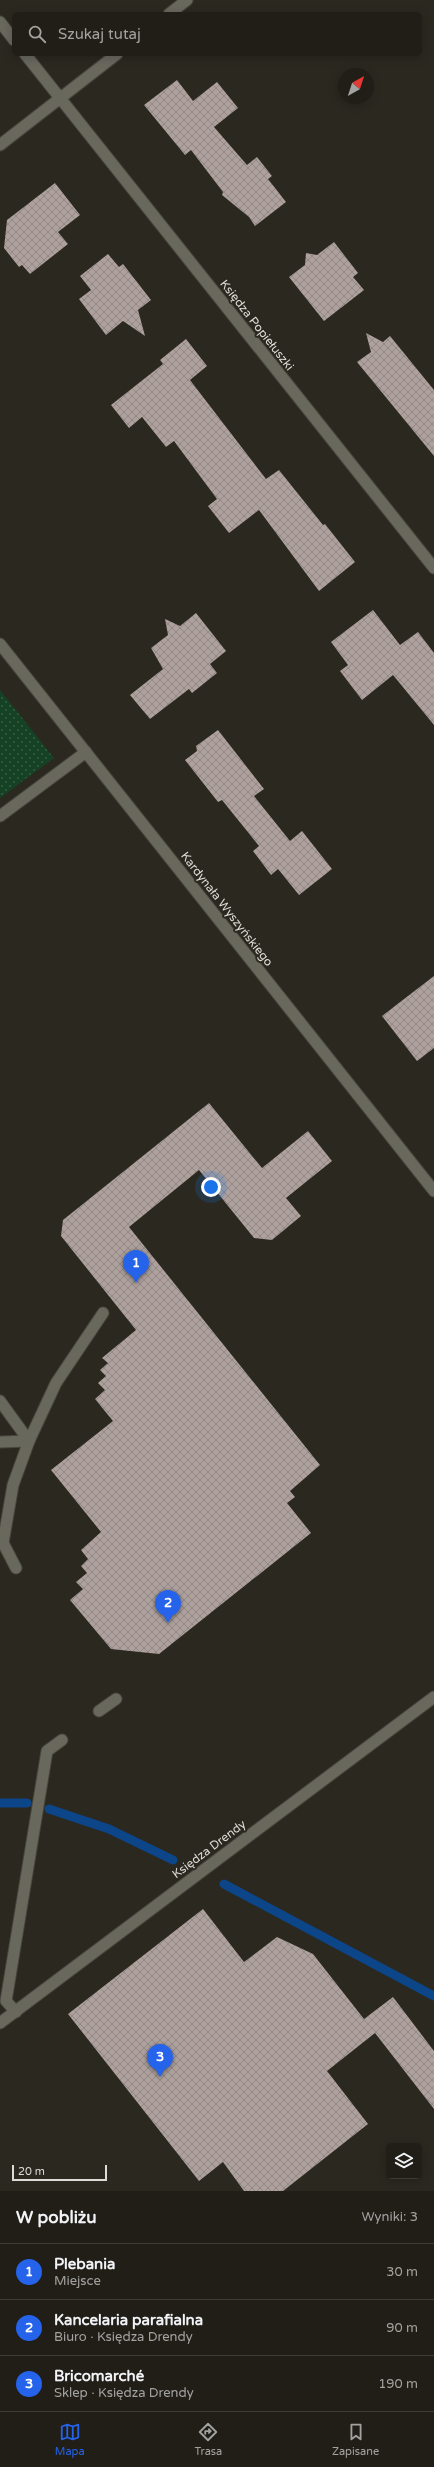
<!DOCTYPE html>
<html lang="pl">
<head>
<meta charset="utf-8">
<style>
  :root { --surface:#201e17; --page:#2d2b24; --text:#f1f3f6; --muted:#a2a2a1; --line:#3d3c36; --accent:#2563eb }
  body { margin:0; font-family:"Varela Round",sans-serif; background:var(--page); color:var(--text) }
  .controls { position:absolute; right:12px; bottom:12px; display:grid; overflow:hidden; border-radius:6px; box-shadow:0 2px 10px #0003 }
  .controls button { width:36px; height:36px; display:grid; place-items:center; padding:0; border:0; border-bottom:1px solid var(--line); background:var(--surface); color:var(--text); font:20px sans-serif }
  .compass { position:absolute; left:338px; top:68px; width:36px; height:36px; border-radius:50%; background:var(--surface); box-shadow:0 2px 10px #0003; rotate:39deg }
  .scale { position:absolute; left:12px; bottom:10px; width:95px; box-sizing:border-box; padding-left:4px; border:2px solid #dcdbd5; border-top:0; font-size:11px; line-height:14px; white-space:nowrap; color:#dcdbd5; -webkit-text-stroke:3px #2a281f; paint-order:stroke }
  .you { position:absolute; left:211px; top:1187px; width:14px; height:14px; margin:-10px; border:3px solid #fff; border-radius:50%; background:#1a73e8; box-shadow:0 0 0 6px #1a73e833 }
  .badge { display:grid; place-items:center; width:26px; height:26px; border-radius:50%; background:var(--accent); color:#fff; font-size:13px; font-weight:700 }
  .pin { position:absolute; translate:-50% -33px; filter:drop-shadow(0 1px 2px #0008) }
  .pin::after { content:''; position:absolute; top:21px; width:14px; height:12px; background:inherit; clip-path:polygon(0 0,100% 0,50% 100%) }
  .list { margin:0; padding:0; list-style:none }
  h2 { display:flex; justify-content:space-between; align-items:center; height:52px; margin:0; padding:0 16px; font-size:17px }
  h2 small { font-size:13px; font-weight:400; color:var(--muted) }
  .list li { display:grid; grid-template-columns:26px 1fr auto; gap:12px; align-items:center; box-sizing:border-box; height:56px; padding:0 16px; border-top:1px solid var(--line) }
  .list b { display:block; font-size:15px; white-space:nowrap }
  .list p { margin:0; font-size:13px; white-space:nowrap; color:var(--muted) }
  .list em { font-size:13px; font-style:normal; color:var(--muted) }
  .icon { flex:none; width:22px; height:22px; fill:none; stroke:currentColor; stroke-width:2; stroke-linecap:round; stroke-linejoin:round }
  .map { position:relative; flex:none; width:434px; height:2191px; overflow:hidden }
  .search { position:absolute; background:var(--surface); box-shadow:0 2px 10px #0003; left:12px; right:12px; top:12px; height:44px; display:flex; align-items:center; gap:10px; box-sizing:border-box; padding:0 14px; border-radius:6px; color:var(--muted); font-size:15px }
  .sheet { height:220px; background:var(--surface) }
  nav { display:flex; justify-content:space-around; align-items:center; box-sizing:border-box; height:56px; border-top:1px solid var(--line); background:var(--surface); font-size:11px; color:var(--muted) }
  nav a { display:grid; justify-items:center; gap:2px }
  nav .on { color:var(--accent) }
  .map>svg:first-child { display:block }
  .grass { fill:url(#grass-dots) }
  .lines { fill:none; stroke-linecap:round; stroke-linejoin:round }
  .stream { stroke:#0d4589; stroke-width:9 }
  .building { fill:url(#building-cross-hatch) }
  .pedestrian-casing { stroke:#47463e; stroke-width:13 }
  .minor-casing { stroke:#47463e; stroke-width:13 }
  .pedestrian { stroke:#69685d; stroke-width:11 }
  .minor { stroke:#69685d; stroke-width:11 }
  .labels { text-anchor:middle; dominant-baseline:central; stroke-width:4; stroke-linejoin:round; paint-order:stroke }
  .street-label { font-size:12px; fill:#dcdbd5; stroke:#2a281f }
</style>
</head>
<body>
<div class="map">
<svg width="434" height="2191" viewBox="0 0 434 2191">
  <defs>
    <pattern id="grass-dots" width="8" height="8" patternUnits="userSpaceOnUse"><rect width="8" height="8" fill="#154224"/><path d="M2 2h.1M6 6h.1" fill="none" stroke="#365d43" stroke-width="1.8" stroke-linecap="round"/></pattern>
    <pattern id="building-cross-hatch" width="8" height="8" patternUnits="userSpaceOnUse"><rect width="8" height="8" fill="#ada09d"/><path d="M0 0l8 8M0 8l8-8" fill="none" stroke="#928886"/></pattern>
  </defs>
  <rect width="100%" height="100%" fill="#2a281f"/>
  <!-- grass -->
  <path class="grass" d="M0 690 54 758 0 798Z"/>
  <g class="lines">
    <!-- stream -->
    <g class="stream">
      <path d="M0 1803H27"/>
      <path d="M49 1809 109 1829 173 1860"/>
      <path d="M224 1884 434 1996"/>
    </g>
  </g>
  <!-- building -->
  <g class="building">
    <path d="M177 80 193 101 217 82 238 108 214 127 247 165 257 157 272 176 268 179 286 202 255 226 249 217 222 195 223 192 191 150 185 155 144 105Z"/>
    <path d="M55 183 80 215 58 232 68 244 30 274 22 265 19 267 4 248 7 220Z"/>
    <path d="M334 242 358 273 353 277 364 290 324 321 289 277 305 265 306 253 317 255Z"/>
    <path d="M108 254 119 267 123 264 151 300 138 310 145 336 123 321 106 335 79 299 91 290 80 276Z"/>
    <path d="M366 333 383 342 390 336 434 390V456L357 362 371 352Z"/>
    <path d="M186 339 207 366 190 380 213 410 266 479 279 470 323 525 325 524 355 562 319 591 259 510 229 533 208 506 217 499 174 441 166 447 142 417 129 428 111 405 163 364 160 360Z"/>
    <path d="M373 610 400 645 418 632 434 653V725L393 675 362 700 340 671 348 665 331 642Z"/>
    <path d="M196 613 226 651 210 664 217 673 192 693 189 689 150 719 130 695 163 669 151 648 168 635 165 619 180 626Z"/>
    <path d="M218 730 264 789 254 796 290 841 302 831 332 869 299 895 278 869 271 875 253 851 259 846 222 800 218 802 185 760 197 751 196 746Z"/>
    <path d="M434 976V1048L417 1061 382 1016Z"/>
    <path d="M209 1103 262 1168 308 1131 332 1161 286 1198 301 1216 272 1240 254 1238 199 1170 129 1227 320 1465 290 1491 295 1497 287 1503 311 1533 159 1654 111 1649 70 1600 83 1589 76 1582 87 1573 81 1566 88 1559 81 1550 101 1532 51 1470 113 1421 95 1399 105 1390 98 1383 106 1376 100 1370 108 1363 102 1358 136 1330 61 1236 63 1220Z"/>
    <path d="M203 1909 244 1962 277 1937 313 1954 364 2019 393 1997 434 2051V2109L375 2033 327 2071 368 2124 283 2191H244L223 2162 199 2181 68 2014Z"/>
  </g>
  <g class="lines">
    <!-- pedestrian casing -->
    <g class="pedestrian-casing">
      <g id="pedestrian">
        <path d="M0 816 86 752"/>
        <path d="M0 1401 29 1441"/>
        <path d="M0 1442 29 1441"/>
        <path d="M0 1537 16 1568"/>
        <path d="M0 1543H3L13 1485 29 1441 56 1383 103 1313"/>
        <path d="M99 1711 116 1699"/>
        <path d="M16 2012 6 2001 47 1751 62 1740"/>
      </g>
    </g>
    <!-- minor casing -->
    <g class="minor-casing">
      <g id="minor">
        <path d="M169 14 187 0"/>
        <path d="M0 22 14 40"/>
        <path d="M25 54 434 568"/>
        <path d="M0 145 117 54"/>
        <path d="M0 644 434 1191"/>
        <path d="M0 2023 434 1697"/>
      </g>
    </g>
    <!-- pedestrian -->
    <use href="#pedestrian" class="pedestrian"/>
    <!-- minor -->
    <use href="#minor" class="minor"/>
  </g>
  <g class="labels">
    <!-- street labels -->
    <g class="street-label">
      <text transform="translate(257 325) rotate(52)">Księdza Popiełuszki</text>
      <text transform="translate(227 909) rotate(52)">Kardynała Wyszyńskiego</text>
      <text transform="translate(209 1849) rotate(-37)">Księdza Drendy</text>
    </g>
  </g>
</svg>
<div class="controls">
<button><svg class="icon" aria-label="layers" viewBox="0 0 24 24"><path d="M12 4l9 5-9 5-9-5zM3 14l9 5 9-5"/></svg></button>
</div>
<svg class="compass" viewBox="-18 -18 36 36"><path d="M0-13l5 13h-10z" fill="#e53935"/><path d="M0 13l5-13h-10z" fill="#a2a2a1"/></svg>
<div class="scale">20 m</div>
<div class="you"></div>
<div class="pin badge" style="left:136px;top:1283px">1</div>
<div class="pin badge" style="left:168px;top:1623px">2</div>
<div class="pin badge" style="left:160px;top:2077px">3</div>
<div class="search"><svg class="icon" aria-label="search" viewBox="0 0 24 24"><circle cx="10" cy="10" r="6"/><path d="M15 15l6 6"/></svg>Szukaj tutaj</div>
</div>
<section class="sheet">
<h2>W pobliżu<small>Wyniki: 3</small></h2>
<ul class="list">
<li><span class="badge">1</span><div><b>Plebania</b><p>Miejsce</p></div><em>30 m</em></li>
<li><span class="badge">2</span><div><b>Kancelaria parafialna</b><p>Biuro · Księdza Drendy</p></div><em>90 m</em></li>
<li><span class="badge">3</span><div><b>Bricomarché</b><p>Sklep · Księdza Drendy</p></div><em>190 m</em></li>
</ul>
</section>
<nav>
<a class="on"><svg class="icon" aria-label="map" viewBox="0 0 24 24"><path d="M3 6l6-2 6 2 6-2v14l-6 2-6-2-6 2zM9 4v14M15 6v14"/></svg>Mapa</a>
<a><svg class="icon" aria-label="directions" viewBox="0 0 24 24"><path d="M12 3l9 9-9 9-9-9zM9 14v-3h6M13 9l2 2-2 2"/></svg>Trasa</a>
<a><svg class="icon" aria-label="saved" viewBox="0 0 24 24"><path d="M7 4h10v16l-5-4-5 4z"/></svg>Zapisane</a>
</nav>
</body>
</html>
